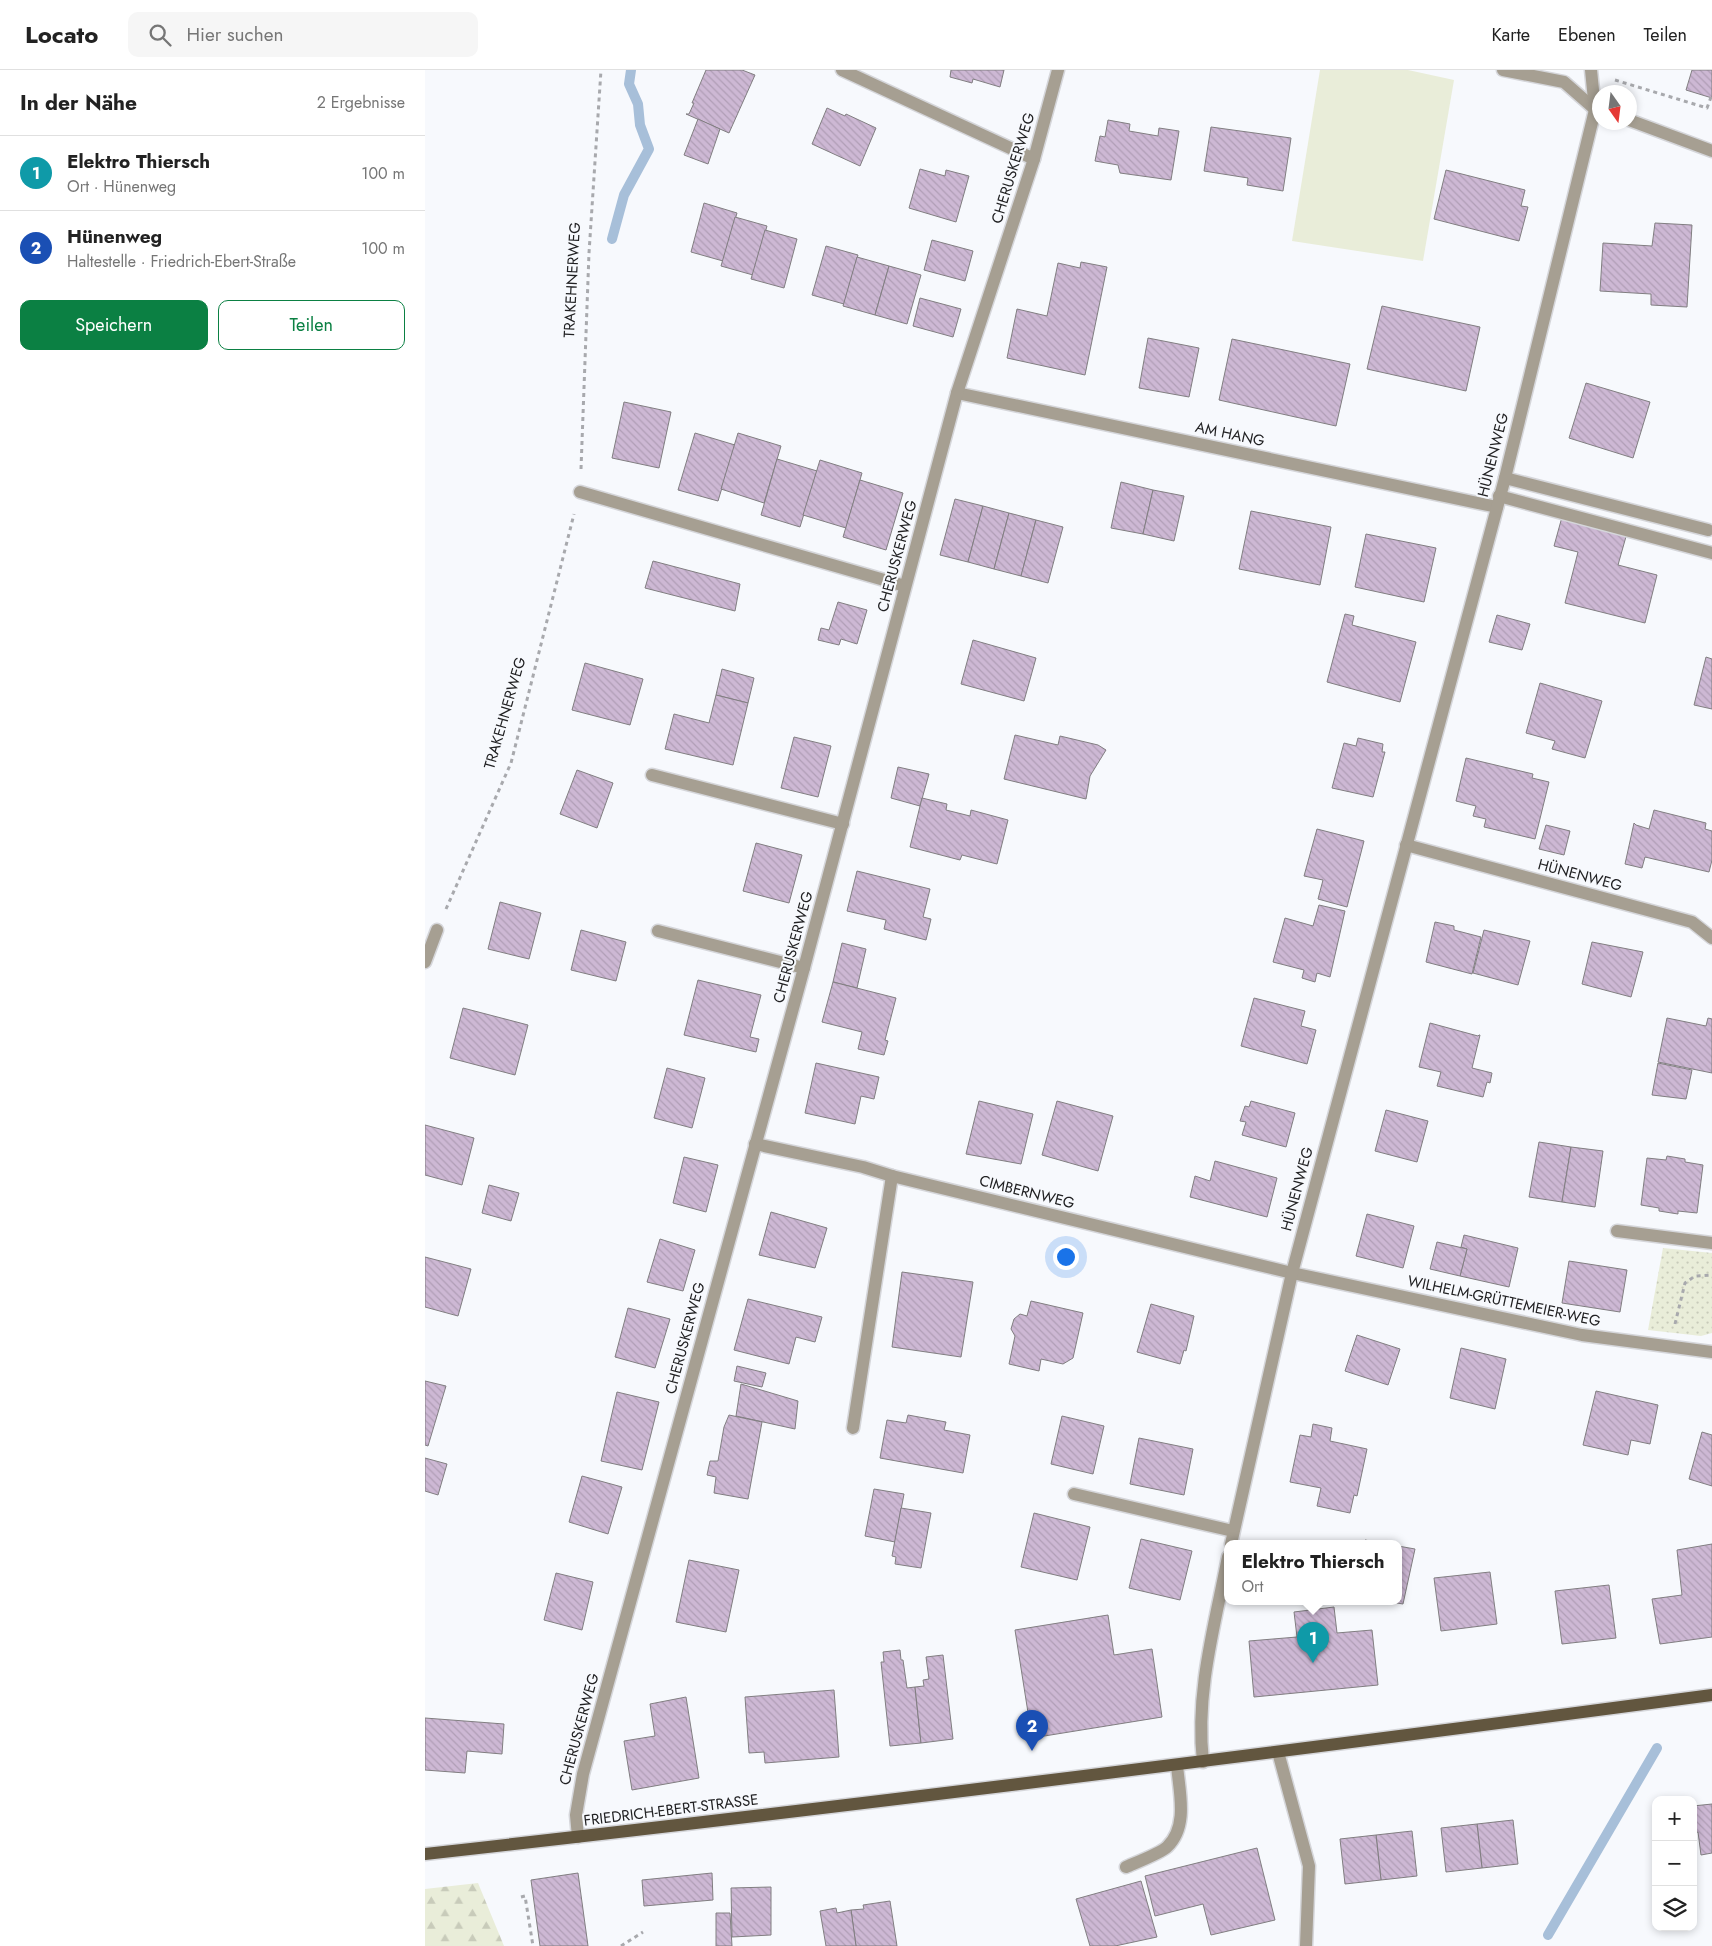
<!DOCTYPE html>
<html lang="de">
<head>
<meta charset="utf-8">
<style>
  :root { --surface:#fff; --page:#f6f6f6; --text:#222; --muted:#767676; --line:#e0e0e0; --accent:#0b8043 }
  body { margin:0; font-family:Jost,sans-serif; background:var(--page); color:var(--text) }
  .controls { position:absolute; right:15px; bottom:15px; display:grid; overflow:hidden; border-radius:10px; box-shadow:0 2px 8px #0003 }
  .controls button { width:45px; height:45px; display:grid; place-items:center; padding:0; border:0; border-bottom:1px solid var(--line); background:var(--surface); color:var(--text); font:25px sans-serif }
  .compass { position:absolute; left:1167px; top:15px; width:45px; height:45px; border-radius:50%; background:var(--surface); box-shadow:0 2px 8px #0003; rotate:166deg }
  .you { position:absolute; left:640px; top:1186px; width:18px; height:18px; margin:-12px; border:4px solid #fff; border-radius:50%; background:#1a73e8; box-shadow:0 0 0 8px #1a73e833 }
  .badge { display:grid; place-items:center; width:32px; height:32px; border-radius:50%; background:var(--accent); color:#fff; font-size:16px; font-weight:700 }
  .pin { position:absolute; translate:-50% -41px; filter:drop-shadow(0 1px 2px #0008) }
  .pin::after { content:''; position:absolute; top:26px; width:18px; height:15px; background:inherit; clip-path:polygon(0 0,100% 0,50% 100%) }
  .popup { position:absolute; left:799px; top:1470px; width:178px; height:65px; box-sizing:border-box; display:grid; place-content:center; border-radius:10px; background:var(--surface); filter:drop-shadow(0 1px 4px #0005); font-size:16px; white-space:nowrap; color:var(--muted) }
  .popup b { font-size:19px; color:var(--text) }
  .popup::after { content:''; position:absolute; left:50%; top:100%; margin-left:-10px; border:10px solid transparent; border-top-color:var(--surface) }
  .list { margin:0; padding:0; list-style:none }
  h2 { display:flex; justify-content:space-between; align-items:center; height:65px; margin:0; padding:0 20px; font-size:21px }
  h2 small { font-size:16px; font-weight:400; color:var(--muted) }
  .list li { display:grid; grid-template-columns:32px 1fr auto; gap:15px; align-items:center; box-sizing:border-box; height:75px; padding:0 20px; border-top:1px solid var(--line) }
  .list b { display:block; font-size:19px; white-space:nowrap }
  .list p { margin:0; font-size:16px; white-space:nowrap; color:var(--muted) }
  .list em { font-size:16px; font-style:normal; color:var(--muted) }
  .actions { display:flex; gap:10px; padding:15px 20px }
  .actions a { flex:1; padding:11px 0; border:1px solid var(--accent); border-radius:10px; text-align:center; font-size:18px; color:var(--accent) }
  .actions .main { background:var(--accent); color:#fff }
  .icon { flex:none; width:28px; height:28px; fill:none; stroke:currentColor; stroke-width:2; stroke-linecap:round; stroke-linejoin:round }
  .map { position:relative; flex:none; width:1287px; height:1876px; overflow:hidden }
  header { display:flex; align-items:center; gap:30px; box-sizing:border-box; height:70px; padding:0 25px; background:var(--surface); border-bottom:1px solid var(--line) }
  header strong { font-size:24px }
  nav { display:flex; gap:28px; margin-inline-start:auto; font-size:18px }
  .search { width:350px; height:45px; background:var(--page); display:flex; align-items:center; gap:12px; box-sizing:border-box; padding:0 18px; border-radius:10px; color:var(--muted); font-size:19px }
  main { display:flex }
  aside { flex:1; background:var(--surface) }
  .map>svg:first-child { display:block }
  .grass { fill:#e9edd9 }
  .forest { fill:url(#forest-firs) }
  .park { fill:url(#park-dots) }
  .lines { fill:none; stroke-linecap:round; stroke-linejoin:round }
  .stream { stroke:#a7bfd9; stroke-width:10 }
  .building { fill:url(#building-back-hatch); stroke:#817e81 }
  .minor-casing { stroke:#d5d6da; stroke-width:15 }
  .major-casing { stroke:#d5d6da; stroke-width:15 }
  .path { stroke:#a8a9ad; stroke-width:3; stroke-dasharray:4 4; stroke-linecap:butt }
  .minor { stroke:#a69f92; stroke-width:12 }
  .major { stroke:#62563f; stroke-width:12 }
  .labels { text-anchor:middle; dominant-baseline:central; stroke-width:4; stroke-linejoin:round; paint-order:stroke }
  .street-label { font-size:15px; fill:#212123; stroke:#f7f9fd }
</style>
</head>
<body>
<header>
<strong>Locato</strong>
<div class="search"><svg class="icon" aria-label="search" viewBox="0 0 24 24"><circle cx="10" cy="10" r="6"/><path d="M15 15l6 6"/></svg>Hier suchen</div>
<nav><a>Karte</a><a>Ebenen</a><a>Teilen</a></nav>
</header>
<main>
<aside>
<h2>In der Nähe<small>2 Ergebnisse</small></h2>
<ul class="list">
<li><span class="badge" style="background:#0f9aa8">1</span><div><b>Elektro Thiersch</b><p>Ort · Hünenweg</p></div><em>100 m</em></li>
<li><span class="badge" style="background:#1a4fb4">2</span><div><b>Hünenweg</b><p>Haltestelle · Friedrich-Ebert-Straße</p></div><em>100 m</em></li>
</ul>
<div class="actions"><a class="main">Speichern</a><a>Teilen</a></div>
</aside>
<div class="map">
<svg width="1287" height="1876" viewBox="0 0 1287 1876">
  <defs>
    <pattern id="forest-firs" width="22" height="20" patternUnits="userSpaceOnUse" patternTransform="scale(1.25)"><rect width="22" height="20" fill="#e9edd9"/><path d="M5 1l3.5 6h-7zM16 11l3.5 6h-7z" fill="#c8cbba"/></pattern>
    <pattern id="park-dots" width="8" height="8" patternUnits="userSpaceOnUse" patternTransform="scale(1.25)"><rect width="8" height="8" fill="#e9edd9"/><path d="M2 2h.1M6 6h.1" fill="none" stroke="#c8cbba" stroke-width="1.8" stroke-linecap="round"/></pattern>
    <pattern id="building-back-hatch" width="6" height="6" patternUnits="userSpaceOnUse" patternTransform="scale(1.25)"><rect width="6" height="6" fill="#cdb8d4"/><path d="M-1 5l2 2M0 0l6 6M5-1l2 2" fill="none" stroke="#b09eb6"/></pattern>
  </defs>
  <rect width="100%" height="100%" fill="#f7f9fd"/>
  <!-- grass -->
  <path class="grass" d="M895 0H983L1029 10 998 191 867 171Z"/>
  <!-- forest -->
  <path class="forest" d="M53 1813 79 1876H0V1819Z"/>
  <!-- park -->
  <path class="park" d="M1238 1178 1287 1183V1263L1276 1266 1223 1260Z"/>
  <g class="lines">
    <!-- stream -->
    <g class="stream">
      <path d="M187 169 199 125 224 79 215 55 213 34 204 14 206 0"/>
      <path d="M1123 1865 1232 1678"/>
    </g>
  </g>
  <!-- building -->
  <g class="building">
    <path d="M281 0H317L330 5 304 63 261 44H264L269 33H267Z"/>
    <path d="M526 0H579L575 17 548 9 547 13 525 7Z"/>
    <path d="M1267 0H1287V28L1261 20Z"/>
    <path d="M402 38 420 46 421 44 451 58 435 96 387 74Z"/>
    <path d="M273 49 295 59 283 94 259 85Z"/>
    <path d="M683 50 705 54 704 61 733 66 734 58 754 61 746 110 695 103 693 95 670 91 675 66 680 67Z"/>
    <path d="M786 57 866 68 858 121 822 115 823 108 779 101Z"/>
    <path d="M495 99 520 106 521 100 544 106 531 152 484 138Z"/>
    <path d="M1021 100 1100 120 1096 136 1103 137 1094 171 1009 149Z"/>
    <path d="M279 133 312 143 298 191 266 182Z"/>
    <path d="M310 147 342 156 328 205 296 196Z"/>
    <path d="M1230 153 1267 155 1262 237 1226 235V224L1175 221 1178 173 1227 176Z"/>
    <path d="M340 160 372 169 359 218 326 209Z"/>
    <path d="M507 170 548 181 540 211 499 200Z"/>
    <path d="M401 176 433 185 419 234 387 225Z"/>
    <path d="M432 187 464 196 450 245 418 236Z"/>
    <path d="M656 192 682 197 660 305 582 288 592 239 622 246 633 193 655 198Z"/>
    <path d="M464 196 496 205 482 254 450 245Z"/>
    <path d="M495 228 536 239 528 267 488 256Z"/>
    <path d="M957 236 1055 257 1041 321 942 299Z"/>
    <path d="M723 268 774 278 764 327 714 318Z"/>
    <path d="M807 269 925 294 911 356 794 330Z"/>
    <path d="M1161 313 1225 332 1208 388 1144 368Z"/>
    <path d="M199 332 246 342 234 398 187 388Z"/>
    <path d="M270 363 310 375 293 431 253 420Z"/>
    <path d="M313 363 356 376 339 433 296 419Z"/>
    <path d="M352 389 392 401 375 457 336 445Z"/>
    <path d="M395 390 437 403 421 458 378 445Z"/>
    <path d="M435 410 478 423 461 480 418 467Z"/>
    <path d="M696 412 728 420 718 464 686 458Z"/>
    <path d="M728 420 759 426 749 471 718 464Z"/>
    <path d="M530 429 558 436 543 492 515 485Z"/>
    <path d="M558 436 584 443 569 499 543 492Z"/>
    <path d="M826 441 906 457 895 515 814 499Z"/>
    <path d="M584 443 611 450 596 506 569 499Z"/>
    <path d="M1137 447 1202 463 1193 495 1232 505 1220 553 1140 533 1153 482 1129 476Z"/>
    <path d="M611 450 638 457 623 513 596 506Z"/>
    <path d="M941 464 1011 478 999 532 930 517Z"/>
    <path d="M228 491 315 514 310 541 220 518Z"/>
    <path d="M413 532 442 540 432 574 416 569 414 575 393 570 396 558 404 560Z"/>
    <path d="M920 544 929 546 927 555 991 572 975 632 902 612Z"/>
    <path d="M1072 545 1105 554 1097 580 1064 572Z"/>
    <path d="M548 570 611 588 599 631 536 614Z"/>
    <path d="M1281 587 1287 589V639L1269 635Z"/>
    <path d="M160 593 218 609 205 655 147 640Z"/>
    <path d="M297 599 329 608 323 633 291 625Z"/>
    <path d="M1115 613 1177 631 1160 688 1127 679 1130 671 1101 663Z"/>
    <path d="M291 625 323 633 308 695 240 679 249 644 284 653Z"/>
    <path d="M590 665 633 675 635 666 673 675 681 680 665 706 661 729 579 709Z"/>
    <path d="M369 667 406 676 393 727 356 718Z"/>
    <path d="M933 668 958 674 957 682H960L948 727 907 718 919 673 931 676Z"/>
    <path d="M1041 688 1108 704 1107 708 1124 712 1110 769 1059 757 1061 749 1048 746 1051 736 1031 731Z"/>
    <path d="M473 697 504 704 495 736 466 728Z"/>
    <path d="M152 700 188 713 172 758 135 744Z"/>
    <path d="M497 728 522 734 521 740 545 746 546 740 583 750 572 794 537 785 535 790 485 777Z"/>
    <path d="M1229 740 1281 753 1280 759 1287 761V790L1284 802 1220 787 1217 798 1200 794 1209 753 1211 755 1224 759Z"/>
    <path d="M1121 755 1145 761 1139 785 1114 779Z"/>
    <path d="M892 759 939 771 922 837 893 829 898 810 879 806Z"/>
    <path d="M331 773 377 785 364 833 318 821Z"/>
    <path d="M432 801 505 819 498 847 506 849 501 870 459 859 461 850 422 841Z"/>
    <path d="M75 832 116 843 104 889 63 879Z"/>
    <path d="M894 835 920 841 905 907 892 903 890 912 877 908 879 900 848 892 860 848 888 856Z"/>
    <path d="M1010 852 1029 856V860L1056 867 1047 904 1001 892Z"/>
    <path d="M156 860 201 872 191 911 146 900Z"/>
    <path d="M1059 860 1105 871 1093 915 1048 903Z"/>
    <path d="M1167 872 1218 882 1206 927 1157 914Z"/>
    <path d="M417 873 441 879 432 918 408 912Z"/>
    <path d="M273 910 336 925 325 967 334 969 331 982 259 965Z"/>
    <path d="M408 912 471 928 460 970 463 971 459 985 433 979 437 962 397 952Z"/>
    <path d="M829 928 880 941 876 956 891 960 882 994 816 976Z"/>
    <path d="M38 938 103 955 90 1005 25 988Z"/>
    <path d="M1242 948 1281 956 1283 948 1287 949V1003L1233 992Z"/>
    <path d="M1005 953 1053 966 1054 965H1055L1047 998 1067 1003 1065 1013 1062 1012 1058 1027 1012 1016 1016 1002 994 997Z"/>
    <path d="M391 993 454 1007 449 1029 436 1026 430 1054 380 1043Z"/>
    <path d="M1233 993 1267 1000 1261 1029 1227 1025Z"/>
    <path d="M242 998 280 1008 267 1058 229 1048Z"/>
    <path d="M554 1031 608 1044 596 1094 541 1084Z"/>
    <path d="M632 1031 688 1046 673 1101 617 1085Z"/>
    <path d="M826 1031 870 1043 861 1077 817 1065 821 1052 815 1051 820 1036 824 1037Z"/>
    <path d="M961 1040 1003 1051 992 1092 950 1081Z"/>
    <path d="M0 1055 49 1068 37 1115 0 1105Z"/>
    <path d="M1114 1072 1146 1077 1137 1132 1104 1127Z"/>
    <path d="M1146 1077 1178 1081 1170 1137 1137 1132Z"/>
    <path d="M1242 1086 1260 1089V1092L1278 1095 1272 1143 1253 1141V1144L1234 1141V1138L1216 1135 1222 1088 1241 1090Z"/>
    <path d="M259 1087 293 1095 281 1142 248 1133Z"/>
    <path d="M790 1091 852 1108 842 1147 765 1127 770 1106 785 1111Z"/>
    <path d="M64 1115 94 1123 86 1151 57 1143Z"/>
    <path d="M346 1142 402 1158 390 1198 334 1185Z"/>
    <path d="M942 1144 989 1156 978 1198 931 1186Z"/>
    <path d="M1039 1165 1093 1178 1084 1217 1035 1206 1042 1179 1036 1177Z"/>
    <path d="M235 1169 270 1180 258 1221 222 1212Z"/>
    <path d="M1012 1172 1042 1179 1035 1206 1005 1199Z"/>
    <path d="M0 1187 46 1199 33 1246 0 1237Z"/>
    <path d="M1144 1191 1202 1200 1195 1242 1137 1233Z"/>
    <path d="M477 1202 548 1212 536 1287 467 1277Z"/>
    <path d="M323 1229 397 1247 390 1272 371 1267 364 1294 309 1280Z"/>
    <path d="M606 1231 658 1243 648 1288 638 1294 616 1289 614 1301 584 1294 590 1266 586 1259 589 1249 595 1244 602 1246Z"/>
    <path d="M726 1234 769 1246 761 1281 759 1280 755 1294 712 1282Z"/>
    <path d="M203 1238 245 1249 230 1298 190 1287Z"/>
    <path d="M932 1265 975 1279 963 1315 920 1301Z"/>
    <path d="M1036 1278 1081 1289 1070 1339 1025 1328Z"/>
    <path d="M312 1296 341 1303 337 1317 309 1311Z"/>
    <path d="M0 1311 21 1316 3 1376 0 1375Z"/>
    <path d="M316 1314 373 1331 370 1359 311 1346Z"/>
    <path d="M1171 1321 1233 1335 1225 1374 1206 1370 1203 1385 1158 1375Z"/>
    <path d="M192 1322 234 1332 217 1400 176 1391Z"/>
    <path d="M304 1345 337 1352 323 1429 289 1423 291 1407 282 1405 285 1391H293L299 1357Z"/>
    <path d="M483 1345 521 1352 519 1360 545 1365 538 1403 455 1388 462 1350 481 1353Z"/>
    <path d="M637 1346 679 1356 668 1404 626 1394Z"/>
    <path d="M888 1354 907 1358 905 1371 942 1379 932 1426 929 1425 925 1443 892 1436 896 1418 865 1412 875 1365 886 1367Z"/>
    <path d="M1277 1362 1287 1365V1416L1264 1409Z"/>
    <path d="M714 1368 768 1379 759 1425 705 1414Z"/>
    <path d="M0 1388 22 1394 13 1425 0 1421Z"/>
    <path d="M157 1406 197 1417 183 1464 144 1452Z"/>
    <path d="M449 1419 479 1424 470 1472 440 1466Z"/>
    <path d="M476 1438 506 1443 496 1498 470 1494 471 1487 467 1486Z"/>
    <path d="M609 1443 665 1457 652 1510 596 1497Z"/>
    <path d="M716 1469 767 1481 755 1530 704 1518Z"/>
    <path d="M940 1470 961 1474H939Z"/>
    <path d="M1287 1474V1567L1235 1574 1227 1529 1257 1525 1252 1480Z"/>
    <path d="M973 1476 990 1479 978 1534 966 1532H973Z"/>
    <path d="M264 1490 314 1500 301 1562 251 1552Z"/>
    <path d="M1065 1502 1072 1554 1016 1561 1009 1508Z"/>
    <path d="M131 1503 168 1512 157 1560 119 1550Z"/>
    <path d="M1184 1515 1191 1568 1137 1574 1130 1521Z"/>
    <path d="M909 1537 912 1563 947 1560 953 1615 829 1627 824 1571 872 1567 869 1542Z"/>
    <path d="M683 1545 689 1585 727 1579 737 1647 607 1668 590 1560Z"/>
    <path d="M475 1580 476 1590H478L482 1618 490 1617 496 1673 465 1676 456 1592H459L458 1582Z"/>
    <path d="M518 1585 528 1669 496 1673 490 1617 499 1616 498 1610 504 1609 501 1587Z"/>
    <path d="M409 1620 414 1687 340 1693 339 1682 324 1683 320 1627Z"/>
    <path d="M261 1627 274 1708 207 1720 199 1671 230 1666 225 1634Z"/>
    <path d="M0 1648 79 1654 77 1684 42 1681 40 1703 0 1700Z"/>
    <path d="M1287 1734V1783L1276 1785 1273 1762 1268 1763V1736Z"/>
    <path d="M1088 1750 1093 1794 1057 1798 1052 1754Z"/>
    <path d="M1052 1754 1057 1798 1021 1802 1016 1758Z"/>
    <path d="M987 1761 992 1806 956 1810 951 1765Z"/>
    <path d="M951 1765 956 1810 920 1814 915 1769Z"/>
    <path d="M832 1778 850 1850 786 1865 778 1834 730 1846 720 1806Z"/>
    <path d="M153 1803 163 1876H115L106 1810Z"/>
    <path d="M287 1803 288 1830 219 1836 217 1810Z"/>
    <path d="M716 1811 732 1867 690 1876H665L651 1829Z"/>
    <path d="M346 1817V1865L307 1867 306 1818Z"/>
    <path d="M465 1831 472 1876H431L426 1840 439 1839 438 1835Z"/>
    <path d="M411 1838 412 1843 426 1840 431 1876H401L395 1841Z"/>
    <path d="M291 1843H305L307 1876H291Z"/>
  </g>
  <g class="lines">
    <!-- minor casing -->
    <g class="minor-casing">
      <g id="minor">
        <path d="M417 0 609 89"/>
        <path d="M1078 0 1139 12 1172 41"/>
        <path d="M1204 50 1287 81"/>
        <path d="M532 323 1072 437"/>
        <path d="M1080 408 1283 460"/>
        <path d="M155 422 480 516"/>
        <path d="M1074 426 1287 483"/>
        <path d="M227 705 418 754"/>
        <path d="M981 775 1267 852 1287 868"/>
        <path d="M233 861 379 898"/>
        <path d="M0 892 12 860"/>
        <path d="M330 1074 438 1097 467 1106 867 1203 1157 1265 1287 1282"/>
        <path d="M1192 1161 1287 1173"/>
        <path d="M428 1358 467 1106"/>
        <path d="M649 1424 808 1461"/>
        <path d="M806 1474 867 1203 1080 408 1170 40 1166 0"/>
        <path d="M853 1682 884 1796 881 1876"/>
        <path d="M778 1692C770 1623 790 1554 803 1487"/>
        <path d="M153 1767 151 1745 158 1704 379 898 532 323 609 89 633 0"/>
        <path d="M701 1797C710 1793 736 1783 742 1777 764 1756 754 1721 752 1695"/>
      </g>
    </g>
    <!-- major casing -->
    <g class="major-casing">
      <path id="major" d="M0 1784C430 1736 858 1682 1287 1625"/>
    </g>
    <!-- path -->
    <g class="path">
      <path d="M1190 10 1282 38 1286 27"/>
      <path d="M156 399 164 183 176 0"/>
      <path d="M21 839 86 693 149 444"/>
      <path d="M1250 1254 1260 1213 1270 1206 1287 1205"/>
      <path d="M96 1827 100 1826 108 1876"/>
      <path d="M196 1876 218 1862"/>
    </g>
    <!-- minor -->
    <use href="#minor" class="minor"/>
    <!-- major -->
    <use href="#major" class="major"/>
  </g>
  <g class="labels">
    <!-- street labels -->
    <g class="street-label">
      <text transform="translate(588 98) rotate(-73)">CHERUSKERWEG</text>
      <text transform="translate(147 210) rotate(-87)">TRAKEHNERWEG</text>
      <text transform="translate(805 364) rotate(12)">AM HANG</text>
      <text transform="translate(1068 385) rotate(-76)">HÜNENWEG</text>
      <text transform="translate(472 486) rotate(-75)">CHERUSKERWEG</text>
      <text transform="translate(80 643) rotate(-74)">TRAKEHNERWEG</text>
      <text transform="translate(1155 805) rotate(15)">HÜNENWEG</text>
      <text transform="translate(368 877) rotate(-75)">CHERUSKERWEG</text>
      <text transform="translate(872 1119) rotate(-75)">HÜNENWEG</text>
      <text transform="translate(602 1122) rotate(14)">CIMBERNWEG</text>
      <text transform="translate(1079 1231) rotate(12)">WILHELM-GRÜTTEMEIER-WEG</text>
      <text transform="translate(260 1268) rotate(-75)">CHERUSKERWEG</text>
      <text transform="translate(154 1659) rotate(-75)">CHERUSKERWEG</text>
      <text transform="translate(246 1740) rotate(-7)">FRIEDRICH-EBERT-STRASSE</text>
    </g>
  </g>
</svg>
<div class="controls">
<button>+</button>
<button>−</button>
<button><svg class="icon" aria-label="layers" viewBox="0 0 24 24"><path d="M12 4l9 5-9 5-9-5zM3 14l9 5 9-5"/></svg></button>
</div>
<svg class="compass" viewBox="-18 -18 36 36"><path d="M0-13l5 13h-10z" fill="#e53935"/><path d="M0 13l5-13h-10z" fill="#767676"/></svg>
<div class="you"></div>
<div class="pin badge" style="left:888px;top:1593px;background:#0f9aa8">1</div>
<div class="popup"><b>Elektro Thiersch</b>Ort</div>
<div class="pin badge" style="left:607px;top:1681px;background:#1a4fb4">2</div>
</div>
</main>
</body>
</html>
